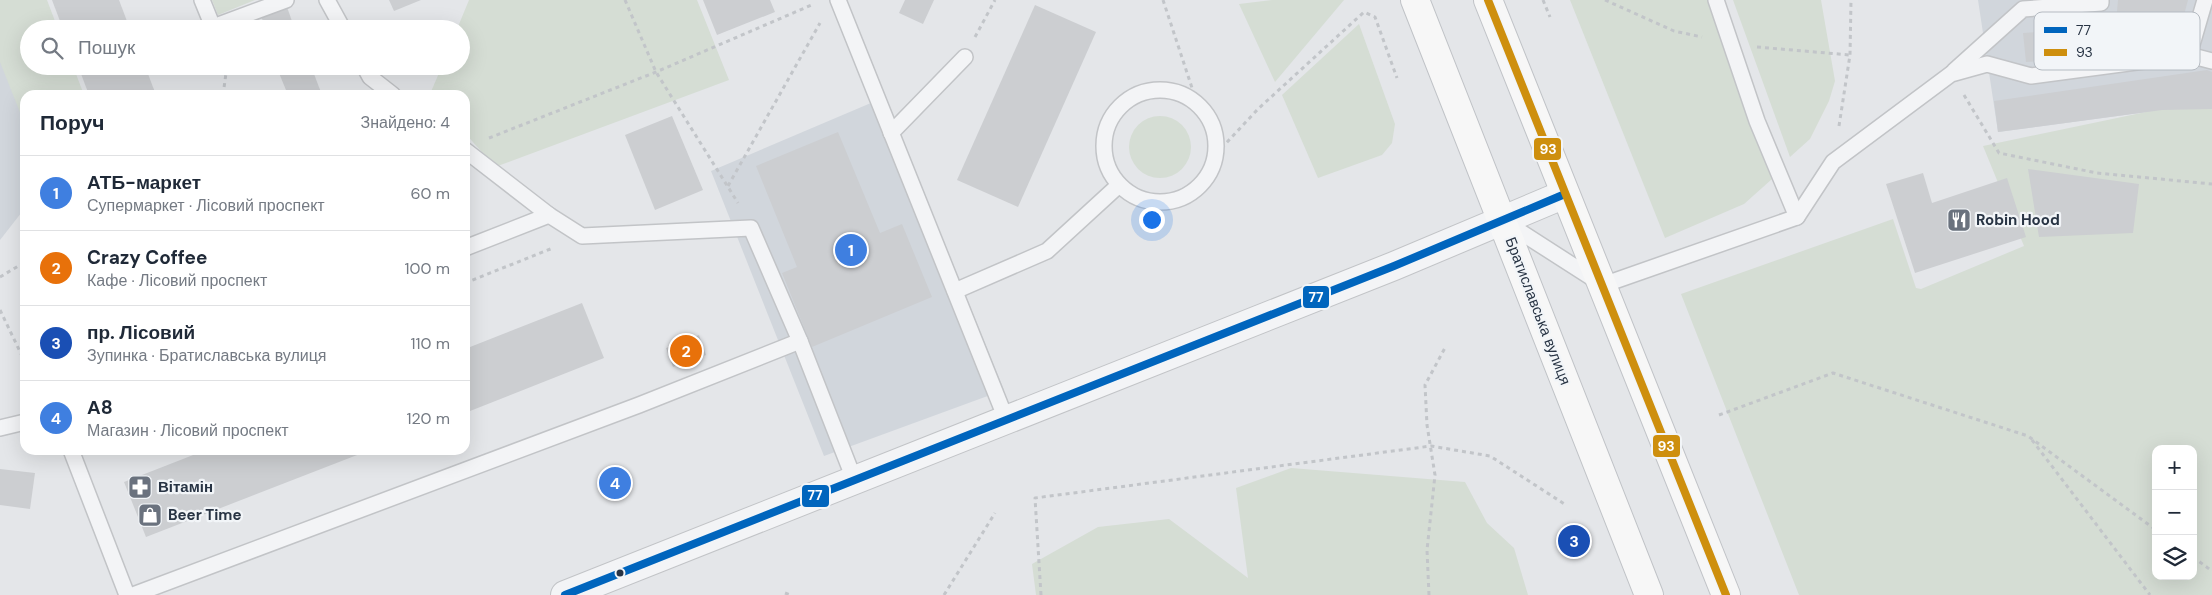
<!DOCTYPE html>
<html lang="uk">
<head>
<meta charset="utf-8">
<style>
  :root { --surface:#fff; --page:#f2f2f3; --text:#1f2937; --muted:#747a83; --line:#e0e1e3; --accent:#ea580c }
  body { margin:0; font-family:"DM Sans",sans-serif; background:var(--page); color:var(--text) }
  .controls { position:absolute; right:15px; bottom:15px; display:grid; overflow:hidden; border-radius:10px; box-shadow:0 5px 20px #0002 }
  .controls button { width:45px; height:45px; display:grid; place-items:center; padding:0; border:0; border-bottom:1px solid var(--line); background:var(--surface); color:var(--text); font:25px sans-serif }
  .you { position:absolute; left:1151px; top:219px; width:18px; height:18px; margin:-12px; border:4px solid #fff; border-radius:50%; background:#1a73e8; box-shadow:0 0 0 8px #1a73e833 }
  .badge { display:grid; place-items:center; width:32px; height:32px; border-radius:50%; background:var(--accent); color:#fff; font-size:16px; font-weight:700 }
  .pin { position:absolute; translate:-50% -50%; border:2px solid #fff; box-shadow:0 1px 5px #0006 }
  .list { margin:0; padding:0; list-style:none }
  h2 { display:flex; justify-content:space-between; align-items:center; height:65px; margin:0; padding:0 20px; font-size:21px }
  h2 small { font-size:16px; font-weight:400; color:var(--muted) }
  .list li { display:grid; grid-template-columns:32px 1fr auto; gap:15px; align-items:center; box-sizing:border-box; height:75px; padding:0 20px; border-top:1px solid var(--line) }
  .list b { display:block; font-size:19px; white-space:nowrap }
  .list p { margin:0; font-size:16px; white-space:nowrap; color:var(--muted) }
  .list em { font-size:16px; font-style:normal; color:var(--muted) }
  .icon { flex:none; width:28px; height:28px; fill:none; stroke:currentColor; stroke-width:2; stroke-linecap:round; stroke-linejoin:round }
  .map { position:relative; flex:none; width:2212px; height:595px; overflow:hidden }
  .search { position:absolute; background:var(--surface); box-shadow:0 5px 20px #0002; left:20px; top:20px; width:450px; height:55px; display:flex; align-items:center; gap:12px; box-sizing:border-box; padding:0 18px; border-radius:28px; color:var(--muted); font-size:19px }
  .panel { position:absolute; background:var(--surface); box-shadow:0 5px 20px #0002; left:20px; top:90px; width:450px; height:365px; border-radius:15px }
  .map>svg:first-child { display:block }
  .built { fill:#d1d6dc }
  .green { fill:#d5ddd4; fill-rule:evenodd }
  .building { fill:#ccced1 }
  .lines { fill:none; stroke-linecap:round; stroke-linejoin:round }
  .service-casing { stroke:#c2c4c7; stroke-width:18 }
  .tertiary-casing { stroke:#c2c4c7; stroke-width:30 }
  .primary-casing { stroke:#c0c3c7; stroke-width:30 }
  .path { stroke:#c2c5c9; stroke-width:3; stroke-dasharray:4 4; stroke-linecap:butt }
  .service { stroke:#f3f4f6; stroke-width:15 }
  .tertiary { stroke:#f3f4f6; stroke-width:28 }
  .primary { stroke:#f7f7f7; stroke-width:28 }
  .bus-1-casing { stroke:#f2f5f8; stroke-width:11 }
  .bus-2-casing { stroke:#f2f5f8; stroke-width:11 }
  .bus-1 { stroke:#0065bd; stroke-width:8 }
  .bus-2 { stroke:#ce8f0e; stroke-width:8 }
  .bus-dot { fill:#283444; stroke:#f2f5f8; stroke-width:2 }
  .labels { text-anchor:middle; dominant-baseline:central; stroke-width:4.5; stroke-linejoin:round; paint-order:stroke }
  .poi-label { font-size:15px; font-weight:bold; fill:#283444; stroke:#f2f5f8; text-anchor:start }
  .street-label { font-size:15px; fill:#283444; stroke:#f2f5f8 }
  .key { fill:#f2f5f8; stroke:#b5bbc2; stroke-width:1 }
  .key-label { font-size:14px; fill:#283444 }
  .line-badge { stroke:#f2f5f8; stroke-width:2 }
  .badge-label { font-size:14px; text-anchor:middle; font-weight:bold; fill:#fff }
</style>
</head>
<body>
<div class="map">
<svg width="2212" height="595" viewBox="0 0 2212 595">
  <rect width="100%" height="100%" fill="#e4e6e9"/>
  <!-- built -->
  <g class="built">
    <path d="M1978 0H2212V109L2162 110 1998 132Z"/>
    <path d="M0 24 25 95V208L0 240Z"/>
    <path d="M885 97 1004 390 824 456 711 171Z"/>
  </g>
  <!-- green -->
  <g class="green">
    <path d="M0 0H47L58 29H29V66H73L84 95H25V125L0 62Z"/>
    <path d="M212 0H255L218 15Z"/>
    <path d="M469 0H697L729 80 495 167 465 133V95L430 94 442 66H461V29H457Z"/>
    <path d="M1272 0H1344L1275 82 1239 4Z"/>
    <path d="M1570 0H1709L1772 179 1744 204 1665 238Z"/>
    <path d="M1733 0H1821L1835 81 1829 101 1810 139 1790 157Z"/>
    <path d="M1359 24 1395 124 1392 143 1382 155 1318 178 1282 95Z"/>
    <path d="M2208 99 2212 100V595H1799L1681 294 1893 219 1916 288 1921 289 2024 246 1983 146ZM2156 449H2193V576H2156Z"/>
    <circle cx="1160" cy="147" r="31"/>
    <path d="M1291 468 1465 482 1487 523 1514 548 1528 595H1036L1032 564 1098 527 1169 519 1248 578 1236 488Z"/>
  </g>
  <!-- building -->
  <g class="building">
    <path d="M52 0H119L130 29H63Z"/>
    <path d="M389 0H421L394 11Z"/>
    <path d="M703 0H770L775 12 717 35Z"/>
    <path d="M905 0H934L923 24 899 13Z"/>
    <path d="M2118 0H2188L2183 19 2116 23Z"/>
    <path d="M1035 5 1096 32 1018 207 957 180Z"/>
    <path d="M287 7 293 24 282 29H266L261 16Z"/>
    <path d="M2165 23 2167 52 2026 62 2023 33Z"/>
    <path d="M78 66H145L156 95H89Z"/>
    <path d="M296 66H311L322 95H288L279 73Z"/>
    <path d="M2207 70 2212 72V109L2162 110 1998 132 1994 101Z"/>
    <path d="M672 116 703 190 655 210 625 135Z"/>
    <path d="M838 132 880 233 902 224 932 297 812 347 782 273 797 267 756 166Z"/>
    <path d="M2028 169 2139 184 2133 233 2039 237Z"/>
    <path d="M1923 173 1932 203 2007 178 2026 237 1915 273 1886 184Z"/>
    <path d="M582 303 604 358 465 413V349Z"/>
    <path d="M699 335 706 355 673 367 666 348Z"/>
    <path d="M206 450H370L146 537 124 482Z"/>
    <path d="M0 469 35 473 30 509 0 505Z"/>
  </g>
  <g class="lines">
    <!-- service casing -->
    <g class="service-casing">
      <g id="service">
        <path d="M202 0 213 27 286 0"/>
        <path d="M327 0 343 29"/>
        <path d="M838 0 1006 419"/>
        <path d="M1716 0 1757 121 1797 217"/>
        <path d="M2189 55 2205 0"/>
        <path d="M364 66 370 77 393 95"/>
        <path d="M1954 71 2023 9 2101 3V0"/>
        <circle cx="1160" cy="146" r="56"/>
        <path d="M891 133 965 57"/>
        <path d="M465 150 549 215 582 236 751 228 800 341 854 479"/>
        <path d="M1505 222 1603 285 1797 217 1833 162 1951 74 1987 64 2031 76 2189 55 2212 61"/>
        <path d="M465 248 549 215"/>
        <path d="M955 291 1047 251 1119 185"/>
        <path d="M0 428 25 422"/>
        <path d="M71 450 127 595"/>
        <path d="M133 595 639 405 800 341"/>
      </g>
    </g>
    <!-- tertiary casing -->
    <g class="tertiary-casing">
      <path id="tertiary" d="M565 595 1394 266 1565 194"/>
    </g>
    <!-- primary casing -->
    <g class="primary-casing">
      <g id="primary">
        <path d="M1415 0 1649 595"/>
        <path d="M1488 0 1726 595"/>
      </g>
    </g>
    <!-- path -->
    <g class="path">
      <path d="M625 0 656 72 738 203"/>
      <path d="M1163 0 1197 103"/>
      <path d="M1543 0 1550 17"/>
      <path d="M1605 0 1674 31 1702 37"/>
      <path d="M975 37 995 0"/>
      <path d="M1757 47 1850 55"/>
      <path d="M223 95 227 66"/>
      <path d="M1964 95 1999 153 2097 173 2212 184"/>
      <path d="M1839 126 1850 55 1851 0"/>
      <path d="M489 138 656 72 814 4"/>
      <path d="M1216 154 1258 109 1364 12 1375 17 1397 78"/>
      <path d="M728 186 820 23"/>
      <path d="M0 277 25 262"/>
      <path d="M465 283 553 248"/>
      <path d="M0 310 25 362"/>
      <path d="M1719 415 1833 373 2028 436 2156 530"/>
      <path d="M2032 440 2150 595"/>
      <path d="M2193 557 2212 571"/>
      <path d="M785 593 790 595"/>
      <path d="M944 595 995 513"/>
      <path d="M1041 595 1035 498 1431 446 1490 456 1566 505"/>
      <path d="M1429 595 1427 550 1435 475 1427 425 1425 385 1446 346"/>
    </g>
    <!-- service -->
    <use href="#service" class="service"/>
    <!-- tertiary -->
    <use href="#tertiary" class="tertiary"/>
    <!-- primary -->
    <use href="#primary" class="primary"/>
    <!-- bus-1 casing -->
    <g class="bus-1-casing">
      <path id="bus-1" d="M565 595 1394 266 1565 194"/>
    </g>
    <!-- bus-2 casing -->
    <g class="bus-2-casing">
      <path id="bus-2" d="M1488 0 1726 595"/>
    </g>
    <!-- bus-1 -->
    <use href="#bus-1" class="bus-1"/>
    <!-- bus-2 -->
    <use href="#bus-2" class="bus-2"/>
  </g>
  <!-- icons -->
  <defs>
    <g id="restaurant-square" transform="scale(1.25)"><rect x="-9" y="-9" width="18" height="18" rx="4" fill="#6a727e" stroke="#f2f5f8"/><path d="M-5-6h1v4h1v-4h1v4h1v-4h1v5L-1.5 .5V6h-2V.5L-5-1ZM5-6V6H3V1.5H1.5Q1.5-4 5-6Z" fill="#fff"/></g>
    <g id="pharmacy-square" transform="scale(1.25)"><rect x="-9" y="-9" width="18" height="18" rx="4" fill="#6a727e" stroke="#f2f5f8"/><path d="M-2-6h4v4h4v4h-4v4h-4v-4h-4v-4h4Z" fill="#fff"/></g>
    <g id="shop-square" transform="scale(1.25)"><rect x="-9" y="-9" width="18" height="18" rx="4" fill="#6a727e" stroke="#f2f5f8"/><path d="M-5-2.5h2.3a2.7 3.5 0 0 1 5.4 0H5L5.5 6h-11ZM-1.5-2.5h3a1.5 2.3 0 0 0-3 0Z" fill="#fff"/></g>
  </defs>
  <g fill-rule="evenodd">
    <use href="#restaurant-square" x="1959" y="220"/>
    <use href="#pharmacy-square" x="140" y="487"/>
    <use href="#shop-square" x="150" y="515"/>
  </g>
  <!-- markers -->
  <circle class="bus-dot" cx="620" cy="573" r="4.5"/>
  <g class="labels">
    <!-- poi labels -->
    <g class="poi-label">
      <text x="1976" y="220">Robin Hood</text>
      <text x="158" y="487">Вітамін</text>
      <text x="168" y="515">Beer Time</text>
    </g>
    <!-- street labels -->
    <g class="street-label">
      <text transform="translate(1538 311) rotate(69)">Братиславська вулиця</text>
    </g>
  </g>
  <!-- legend -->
  <rect x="2034" y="12" width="166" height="58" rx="8" class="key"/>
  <rect x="2044" y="27" width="23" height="6" fill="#0065bd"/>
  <rect x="2044" y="49" width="23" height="7" fill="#ce8f0e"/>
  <g class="key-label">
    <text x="2076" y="35">77</text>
    <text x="2076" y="57">93</text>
  </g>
  <g class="line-badge">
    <rect x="1533" y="137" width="29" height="24" rx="5" fill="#ce8f0e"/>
    <rect x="1302" y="285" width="28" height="24" rx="5" fill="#0065bd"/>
    <rect x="1652" y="434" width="29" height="24" rx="5" fill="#ce8f0e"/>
    <rect x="801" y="484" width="29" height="24" rx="5" fill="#0065bd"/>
  </g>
  <g class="badge-label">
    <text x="1548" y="154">93</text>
    <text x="1316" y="302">77</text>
    <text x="1666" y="451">93</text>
    <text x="815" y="500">77</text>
  </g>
</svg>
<div class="controls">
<button>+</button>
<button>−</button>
<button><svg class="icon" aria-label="layers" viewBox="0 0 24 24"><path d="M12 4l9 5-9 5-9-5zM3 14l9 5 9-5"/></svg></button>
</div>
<div class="you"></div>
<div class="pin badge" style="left:851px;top:250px;background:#3f7fe0">1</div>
<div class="pin badge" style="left:686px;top:351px;background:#e8710a">2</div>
<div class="pin badge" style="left:1574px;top:541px;background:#1a4fb4">3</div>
<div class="pin badge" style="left:615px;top:483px;background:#3f7fe0">4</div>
<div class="search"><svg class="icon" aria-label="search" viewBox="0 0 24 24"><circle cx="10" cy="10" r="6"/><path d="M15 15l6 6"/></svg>Пошук</div>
<section class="panel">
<h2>Поруч<small>Знайдено: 4</small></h2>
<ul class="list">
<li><span class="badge" style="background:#3f7fe0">1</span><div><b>АТБ-маркет</b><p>Супермаркет · Лісовий проспект</p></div><em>60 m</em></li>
<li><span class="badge" style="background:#e8710a">2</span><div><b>Crazy Coffee</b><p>Кафе · Лісовий проспект</p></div><em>100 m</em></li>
<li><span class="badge" style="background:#1a4fb4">3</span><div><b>пр. Лісовий</b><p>Зупинка · Братиславська вулиця</p></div><em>110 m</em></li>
<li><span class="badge" style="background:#3f7fe0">4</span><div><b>А8</b><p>Магазин · Лісовий проспект</p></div><em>120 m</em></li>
</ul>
</section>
</div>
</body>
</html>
